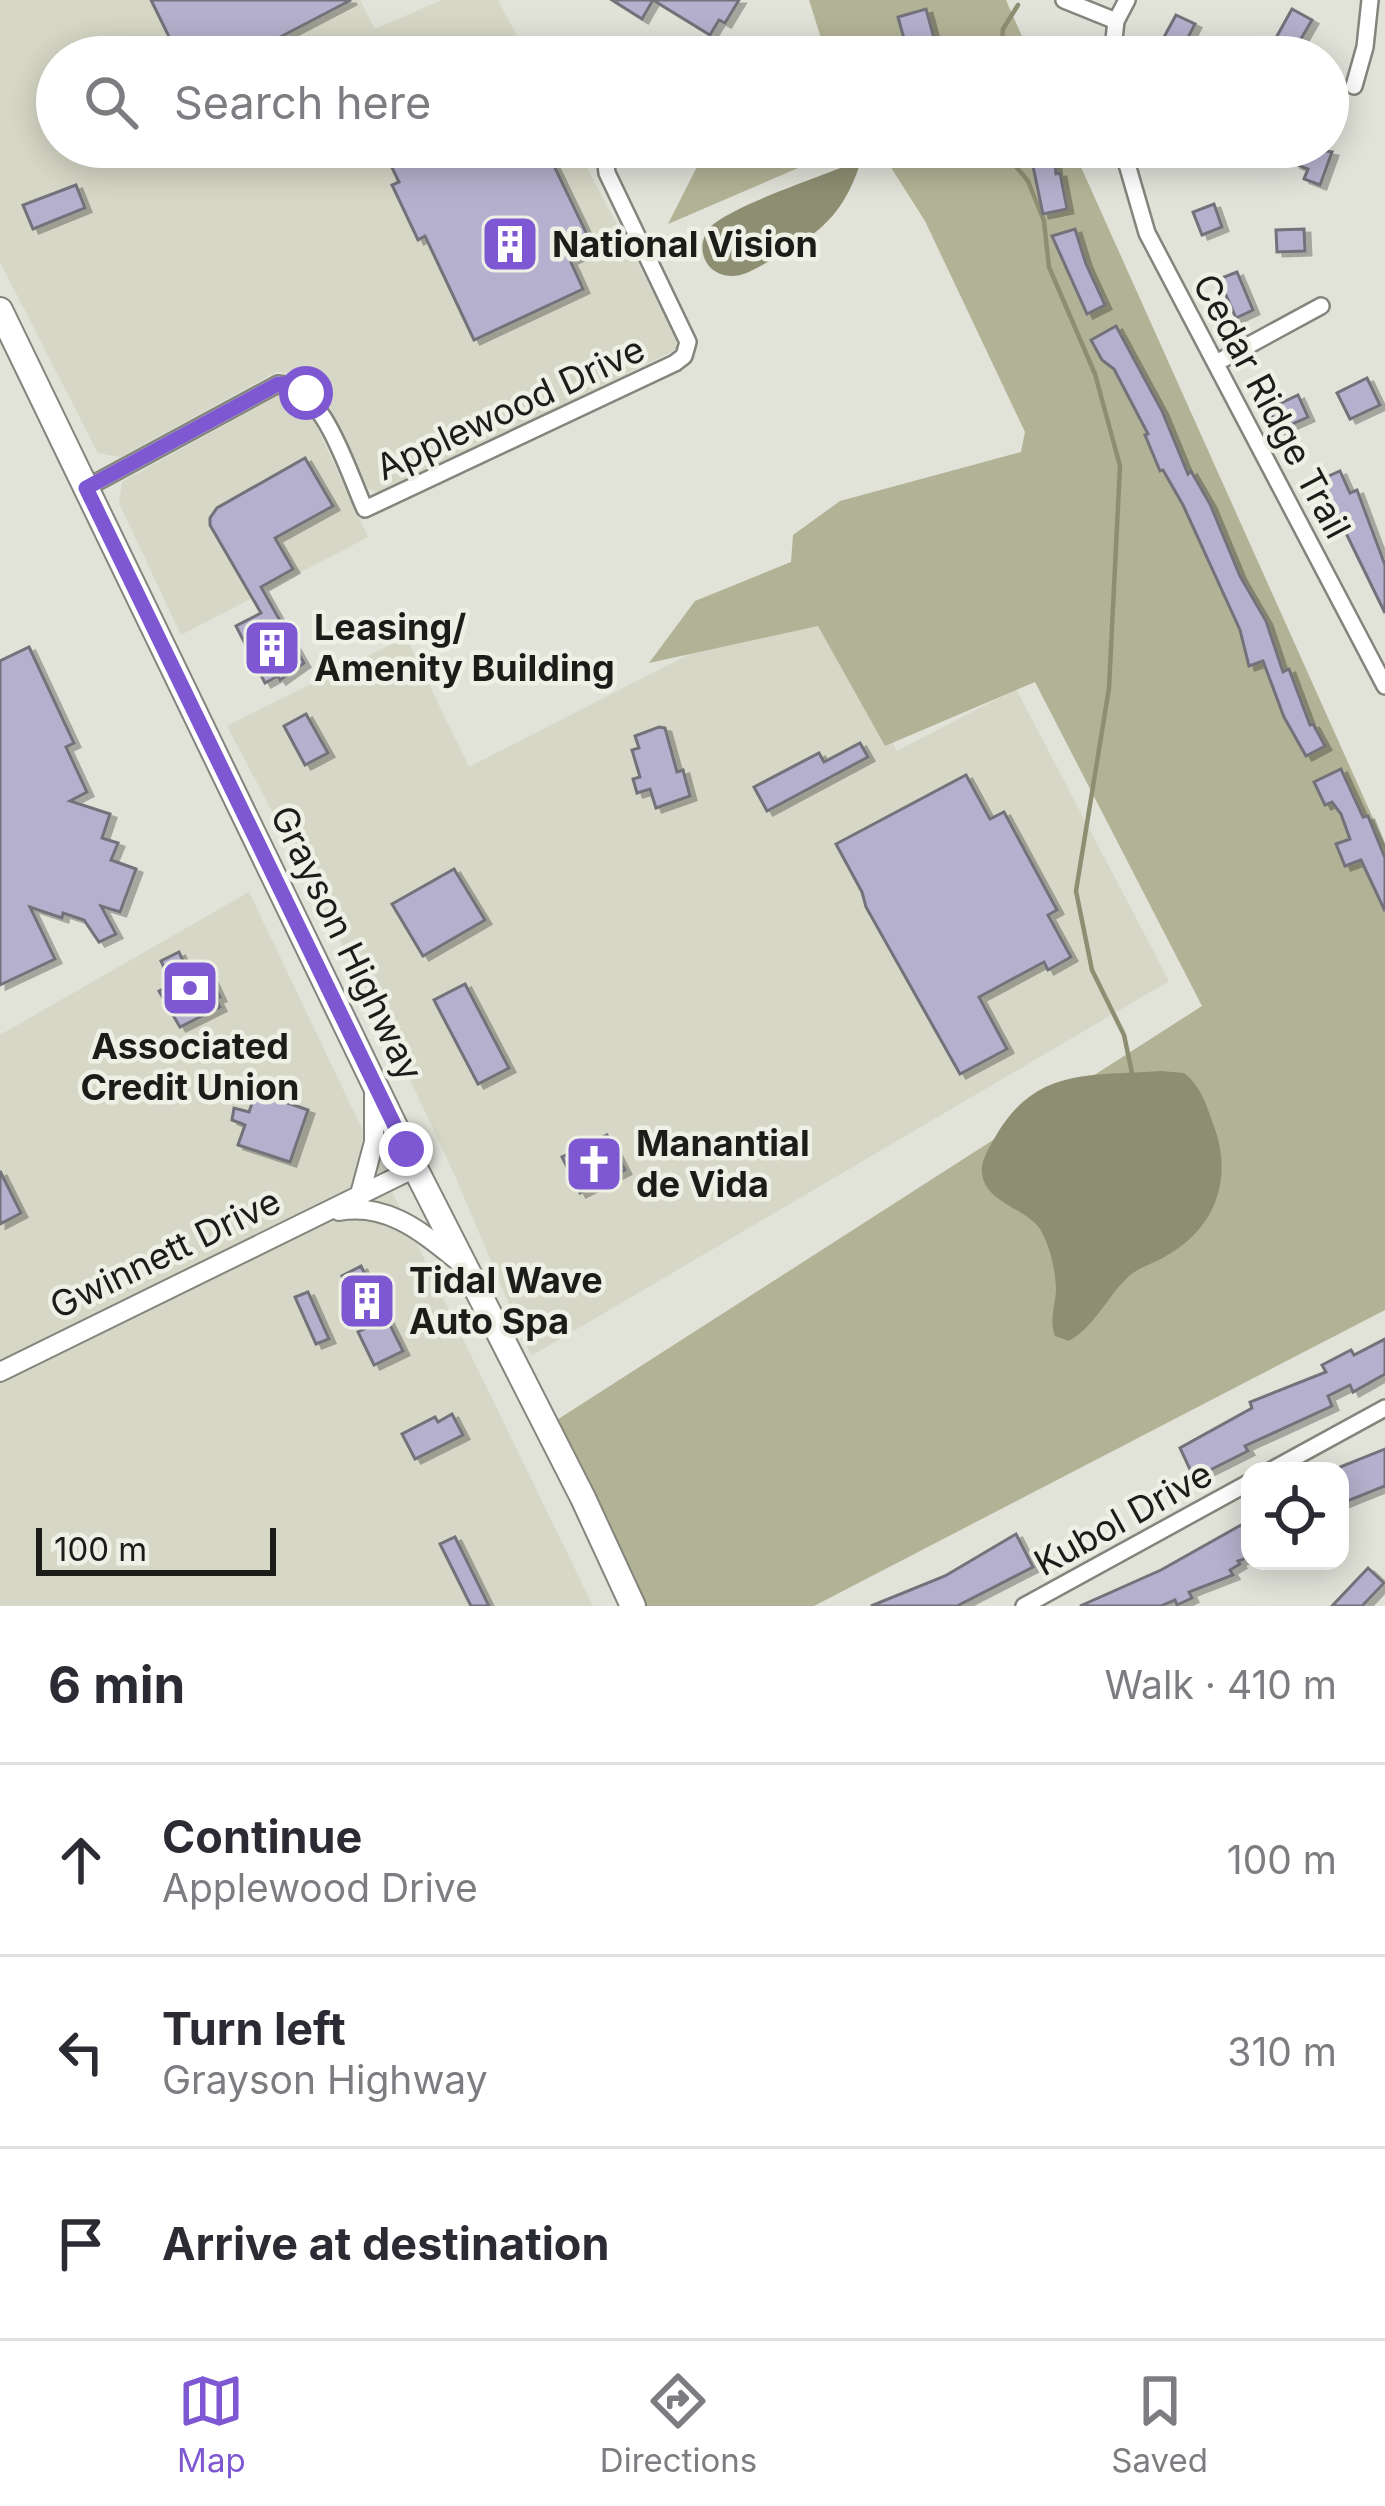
<!DOCTYPE html>
<html lang="en">
<head>
<meta charset="utf-8">
<style>
  :root { --surface:#fff; --page:#f7f7f7; --text:#2b2b33; --muted:#7c7c81; --line:#e1e1e2; --accent:#7d58d2 }
  body { margin:0; font-family:Inter,sans-serif; background:var(--page); color:var(--text) }
  .controls { position:absolute; right:36px; bottom:36px; display:grid; overflow:hidden; border-radius:24px; box-shadow:0 6px 30px #0003 }
  .controls button { width:108px; height:108px; display:grid; place-items:center; padding:0; border:0; border-bottom:3px solid var(--line); background:var(--surface); color:var(--text); font:60px sans-serif }
  .scale { position:absolute; left:36px; bottom:30px; width:240px; box-sizing:border-box; padding-left:12px; border:6px solid #1c1c19; border-top:0; font-size:33px; line-height:42px; white-space:nowrap; color:#1c1c19; -webkit-text-stroke:9px #eeefe5; paint-order:stroke }
  .stop { position:absolute; width:36px; height:36px; margin:-27px; border:9px solid #7d58d2; border-radius:50%; background:#fff }
  .stop.end { background:#7d58d2; border-color:#fff; box-shadow:0 3px 12px #0008 }
  .list { margin:0; padding:0; list-style:none }
  h2 { display:flex; justify-content:space-between; align-items:center; height:156px; margin:0; padding:0 48px; font-size:51px }
  h2 small { font-size:39px; font-weight:400; color:var(--muted) }
  .list li { display:grid; grid-template-columns:78px 1fr auto; gap:36px; align-items:center; box-sizing:border-box; height:192px; padding:0 48px; border-top:3px solid var(--line) }
  .list b { display:block; font-size:45px; white-space:nowrap }
  .list p { margin:0; font-size:39px; white-space:nowrap; color:var(--muted) }
  .list em { font-size:39px; font-style:normal; color:var(--muted) }
  .icon { flex:none; width:66px; height:66px; fill:none; stroke:currentColor; stroke-width:2; stroke-linecap:round; stroke-linejoin:round }
  .map { position:relative; flex:none; width:1385px; height:1606px; overflow:hidden }
  .search { position:absolute; background:var(--surface); box-shadow:0 6px 30px #0003; left:36px; right:36px; top:36px; height:132px; display:flex; align-items:center; gap:30px; box-sizing:border-box; padding:0 42px; border-radius:66px; color:var(--muted); font-size:45px }
  .sheet { height:732px; background:var(--surface) }
  nav { display:flex; justify-content:space-around; align-items:center; box-sizing:border-box; height:168px; border-top:3px solid var(--line); background:var(--surface); font-size:33px; color:var(--muted) }
  nav a { display:grid; justify-items:center; gap:6px }
  nav .on { color:var(--accent) }
  .map>svg:first-child { display:block }
  .built { fill:#d6d7c6 }
  .forest { fill:#b2b396 }
  .water { fill:#8e8f72 }
  .lines { fill:none; stroke-linecap:round; stroke-linejoin:round }
  .stream { stroke:#8e8f72; stroke-width:4.5 }
  .building { fill:#b5b0cd; stroke:#73727a; stroke-width:3; filter:url(#shadow) }
  .minor-casing { stroke:#84857c; stroke-width:20 }
  .tertiary-casing { stroke:#84857c; stroke-width:22 }
  .primary-casing { stroke:#84857c; stroke-width:28 }
  .minor { stroke:#fff; stroke-width:15 }
  .tertiary { stroke:#fff; stroke-width:18 }
  .primary { stroke:#fff; stroke-width:24 }
  .route { stroke:#7d58d2; stroke-width:15 }
  .labels { text-anchor:middle; dominant-baseline:central; stroke-width:9; stroke-linejoin:round; paint-order:stroke }
  .poi-label { font-size:36px; font-weight:bold; fill:#1c1c19; stroke:#eeefe5; text-anchor:start }
  .street-label { font-size:36px; fill:#1c1c19; stroke:#eeefe5 }
</style>
</head>
<body>
<div class="map">
<svg width="1385" height="1606" viewBox="0 0 1385 1606">
  <defs>
    <filter id="shadow"><feDropShadow dx="6" dy="4" stdDeviation="0" flood-color="#0004"/></filter>
  </defs>
  <rect width="100%" height="100%" fill="#e1e2d8"/>
  <!-- built -->
  <g class="built">
    <path d="M0 0H360L375 29 442 0H498L528 57H57V147H576L675 334 677 349 382 494 366 487 324 396 293 373 276 372 121 457 98 453 0 262Z"/>
    <path d="M282 393 308 408 368 537 181 635 119 503 122 482Z"/>
    <path d="M813 591 897 751 1016 689 1169 981 531 1356 456 1178 382 1020 227 726 406 637 469 767Z"/>
    <path d="M249 892 427 1265 593 1606H0V1035Z"/>
  </g>
  <!-- forest -->
  <g class="forest">
    <path d="M809 0H1006L1031 57H827Z"/>
    <path d="M712 147H847L668 224 705 151Z"/>
    <path d="M878 147H1072L1385 845V1310L814 1606H631L549 1425 1202 1006 1035 682 885 746 818 626 649 663 695 601 791 562 793 535 840 501 1021 452 1025 432 925 221Z"/>
  </g>
  <!-- water -->
  <g class="water">
    <path d="M853 163 859 167C842 216 818 235 773 259 760 266 745 277 730 276 701 274 693 240 715 223 743 202 817 178 853 163Z"/>
    <path d="M1161 1071 1184 1073C1203 1088 1207 1108 1215 1129 1233 1181 1214 1229 1166 1256 1153 1264 1136 1268 1126 1279 1105 1300 1095 1326 1069 1341L1055 1336C1049 1320 1055 1307 1056 1291 1056 1271 1050 1246 1040 1229 1026 1208 985 1203 982 1173 980 1162 989 1148 994 1139 1034 1067 1088 1076 1161 1071Z"/>
  </g>
  <g class="lines">
    <!-- stream -->
    <g class="stream">
      <path d="M1001 57 1003 29 1018 5"/>
      <path d="M1000 147 1028 181 1044 221 1049 267 1095 374 1120 466 1109 688 1076 891 1092 970 1124 1035 1132 1073"/>
    </g>
  </g>
  <!-- building -->
  <g class="building">
    <path d="M151 0H351L242 57H179Z"/>
    <path d="M612 0H739L725 23 719 20 710 35 653 0 642 19Z"/>
    <path d="M926 9 934 38 906 46 898 17Z"/>
    <path d="M1292 9 1312 20 1291 56 1272 45Z"/>
    <path d="M1176 15 1195 24 1178 57H1170L1157 50Z"/>
    <path d="M382 147H545L594 249 570 260 583 289 474 340 425 236 418 240 392 185 399 182Z"/>
    <path d="M1029 147H1053L1056 174 1060 173 1067 209 1043 214Z"/>
    <path d="M1302 147 1332 152 1320 185 1304 179 1308 169 1295 164Z"/>
    <path d="M76 185 85 208 33 229 23 205Z"/>
    <path d="M1214 204 1222 227 1202 235 1193 212Z"/>
    <path d="M1075 229 1086 264 1105 305 1087 314 1052 236Z"/>
    <path d="M1304 229 1305 251 1277 252 1276 230Z"/>
    <path d="M1237 272 1253 310 1236 318 1219 279Z"/>
    <path d="M1116 326 1162 411 1188 474 1191 471 1210 504 1240 576 1266 621 1283 672 1289 669 1310 725 1313 724 1325 746 1306 756 1284 717 1263 661 1249 666 1240 630 1183 505 1163 470 1160 471 1145 435 1148 434 1114 369 1102 360 1091 340Z"/>
    <path d="M1367 378 1380 405 1350 419 1337 393Z"/>
    <path d="M1298 395 1308 417 1279 430 1269 409Z"/>
    <path d="M305 458 333 506 275 538 293 569 261 587 304 663 280 680 278 676 265 683 236 626 261 613 210 525V518L217 508Z"/>
    <path d="M1340 471 1350 493 1357 490 1385 565V613L1320 480Z"/>
    <path d="M29 647 74 743 66 747 87 792 70 801 110 814 102 838 118 843 111 860 136 869 120 912 101 906 116 934 99 942 84 920 63 913 62 918 30 907 55 959 0 985V661Z"/>
    <path d="M306 714 328 753 305 765 284 726Z"/>
    <path d="M659 727 665 728 677 772 683 770 690 796 656 808 650 789 637 793 633 779 640 777 632 750 639 748 635 736Z"/>
    <path d="M860 743 868 757 767 811 754 787 819 753 824 762Z"/>
    <path d="M1341 769 1363 817 1368 816 1385 858V911L1361 860 1345 866 1336 844 1350 839 1341 814 1332 802 1325 805 1314 782Z"/>
    <path d="M966 775 990 819 1004 812 1057 910 1048 915 1071 957 1048 970 1044 962 979 997 1007 1049 960 1074 866 907 862 892 836 844Z"/>
    <path d="M454 869 485 920 423 956 392 904Z"/>
    <path d="M179 952 190 976 202 970 206 980 211 978 220 997 216 999 220 1007 180 1027 159 991 172 984 161 961Z"/>
    <path d="M465 984 509 1068 478 1084 434 1000Z"/>
    <path d="M256 1092 308 1110 290 1162 238 1145 245 1125 232 1120 234 1108 249 1112Z"/>
    <path d="M607 1135 625 1170 580 1193 562 1157Z"/>
    <path d="M0 1171 21 1213 0 1224Z"/>
    <path d="M361 1266 403 1351 374 1365 358 1332 368 1327 342 1276Z"/>
    <path d="M308 1292 329 1339 316 1344 295 1297Z"/>
    <path d="M1385 1339V1374L1353 1392 1350 1385 1328 1396 1332 1406 1245 1446 1248 1451 1194 1478 1180 1448 1252 1408 1250 1402 1326 1372 1322 1365 1351 1350 1354 1355Z"/>
    <path d="M452 1414 463 1435 415 1459 402 1434 435 1417 438 1422Z"/>
    <path d="M1385 1449V1486L1340 1504V1467Z"/>
    <path d="M1250 1520V1557L1238 1561 1240 1564 1230 1570 1233 1575 1189 1592 1192 1598 1177 1605 1175 1600 1161 1606H1080L1161 1570Z"/>
    <path d="M1016 1534 1033 1567 957 1606H871L945 1576Z"/>
    <path d="M455 1537 489 1606H471L440 1544Z"/>
    <path d="M1368 1568 1384 1583 1362 1606H1332Z"/>
  </g>
  <g class="lines">
    <!-- minor casing -->
    <g class="minor-casing">
      <g id="minor">
        <path d="M1064 0 1116 21"/>
        <path d="M1112 57 1116 21 1127 0"/>
        <path d="M1354 86 1365 47 1370 0"/>
        <path d="M1122 147 1147 233 1385 686"/>
        <path d="M1216 363 1321 306"/>
        <path d="M86 488 278 384C324 385 348 473 365 509L675 363 684 356 688 342 607 173 604 147"/>
        <path d="M1270 1471 1385 1408"/>
        <path d="M1024 1606 1250 1482"/>
      </g>
    </g>
    <!-- tertiary casing -->
    <g class="tertiary-casing">
      <g id="tertiary">
        <path d="M360 1194 374 1142V1087"/>
        <path d="M339 1211C390 1202 425 1235 462 1264"/>
        <path d="M0 1372 415 1168"/>
      </g>
    </g>
    <!-- primary casing -->
    <g class="primary-casing">
      <path id="primary" d="M0 310 415 1168 583 1498 633 1606"/>
    </g>
    <!-- minor -->
    <use href="#minor" class="minor"/>
    <!-- tertiary -->
    <use href="#tertiary" class="tertiary"/>
    <!-- primary -->
    <use href="#primary" class="primary"/>
  </g>
  <g class="lines">
    <!-- route -->
    <path class="route" d="M306 393 287 384H278L86 488 406 1149"/>
  </g>
  <!-- icons -->
  <defs>
    <g id="building-square" transform="scale(3)"><rect x="-9" y="-9" width="18" height="18" rx="4" fill="#7d58d2" stroke="#eeefe5"/><path d="M-4-6H4V6H1V3H-1V6H-4ZM-2.5-4.3h1.7v1.8h-1.7ZM.8-4.3h1.7v1.8H.8ZM-2.5-1h1.7V.8h-1.7ZM.8-1h1.7V.8H.8Z" fill="#fff"/></g>
    <g id="bank-square" transform="scale(3)"><rect x="-9" y="-9" width="18" height="18" rx="4" fill="#7d58d2" stroke="#eeefe5"/><path d="M-6-4H6V4H-6ZM0-2.3a2.3 2.3 0 1 0 0 4.6a2.3 2.3 0 1 0 0-4.6Z" fill="#fff"/></g>
    <g id="church-square" transform="scale(3)"><rect x="-9" y="-9" width="18" height="18" rx="4" fill="#7d58d2" stroke="#eeefe5"/><path d="M-1.2-6h2.4v3.5h3.3v2.4h-3.3V6h-2.4V-.1h-3.3v-2.4h3.3Z" fill="#fff"/></g>
  </defs>
  <g fill-rule="evenodd">
    <use href="#building-square" x="510" y="244"/>
    <use href="#building-square" x="272" y="648"/>
    <use href="#bank-square" x="190" y="988"/>
    <use href="#church-square" x="594" y="1164"/>
    <use href="#building-square" x="367" y="1301"/>
  </g>
  <g class="labels">
    <!-- poi labels -->
    <g class="poi-label">
      <text x="552" y="244">National Vision</text>
      <text x="314" y="627">Leasing/<tspan x="314" dy="41">Amenity Building</tspan></text>
      <text x="190" y="1046" text-anchor="middle">Associated<tspan x="190" dy="41">Credit Union</tspan></text>
      <text x="636" y="1143">Manantial<tspan x="636" dy="41">de Vida</tspan></text>
      <text x="409" y="1280">Tidal Wave<tspan x="409" dy="41">Auto Spa</tspan></text>
    </g>
    <!-- street labels -->
    <g class="street-label">
      <text transform="translate(1272 406) rotate(62)">Cedar Ridge Trail</text>
      <text transform="translate(510 408) rotate(-25)">Applewood Drive</text>
      <text transform="translate(347 943) rotate(64)">Grayson Highway</text>
      <text transform="translate(165 1253) rotate(-26)">Gwinnett Drive</text>
      <text transform="translate(1123 1518) rotate(-29)">Kubol Drive</text>
    </g>
  </g>
</svg>
<div class="controls">
<button><svg class="icon" aria-label="locate" viewBox="0 0 24 24"><circle cx="12" cy="12" r="6"/><path d="M12 2v4M12 18v4M2 12h4M18 12h4"/></svg></button>
</div>
<div class="scale">100 m</div>
<div class="stop" style="left:306px;top:393px"></div>
<div class="stop end" style="left:406px;top:1149px"></div>
<div class="search"><svg class="icon" aria-label="search" viewBox="0 0 24 24"><circle cx="10" cy="10" r="6"/><path d="M15 15l6 6"/></svg>Search here</div>
</div>
<section class="sheet">
<h2>6 min<small>Walk · 410 m</small></h2>
<ul class="list">
<li><svg class="icon" aria-label="ahead" viewBox="0 0 24 24"><path d="M12 20V5M6 11l6-6 6 6"/></svg><div><b>Continue</b><p>Applewood Drive</p></div><em>100 m</em></li>
<li><svg class="icon" aria-label="left" viewBox="0 0 24 24"><path d="M17 20v-9H6M10 6l-5 5 5 5"/></svg><div><b>Turn left</b><p>Grayson Highway</p></div><em>310 m</em></li>
<li><svg class="icon" aria-label="arrive" viewBox="0 0 24 24"><path d="M6 21V4h12l-3 4 3 4H6"/></svg><div><b>Arrive at destination</b></div></li>
</ul>
</section>
<nav>
<a class="on"><svg class="icon" aria-label="map" viewBox="0 0 24 24"><path d="M3 6l6-2 6 2 6-2v14l-6 2-6-2-6 2zM9 4v14M15 6v14"/></svg>Map</a>
<a><svg class="icon" aria-label="directions" viewBox="0 0 24 24"><path d="M12 3l9 9-9 9-9-9zM9 14v-3h6M13 9l2 2-2 2"/></svg>Directions</a>
<a><svg class="icon" aria-label="saved" viewBox="0 0 24 24"><path d="M7 4h10v16l-5-4-5 4z"/></svg>Saved</a>
</nav>
</body>
</html>
